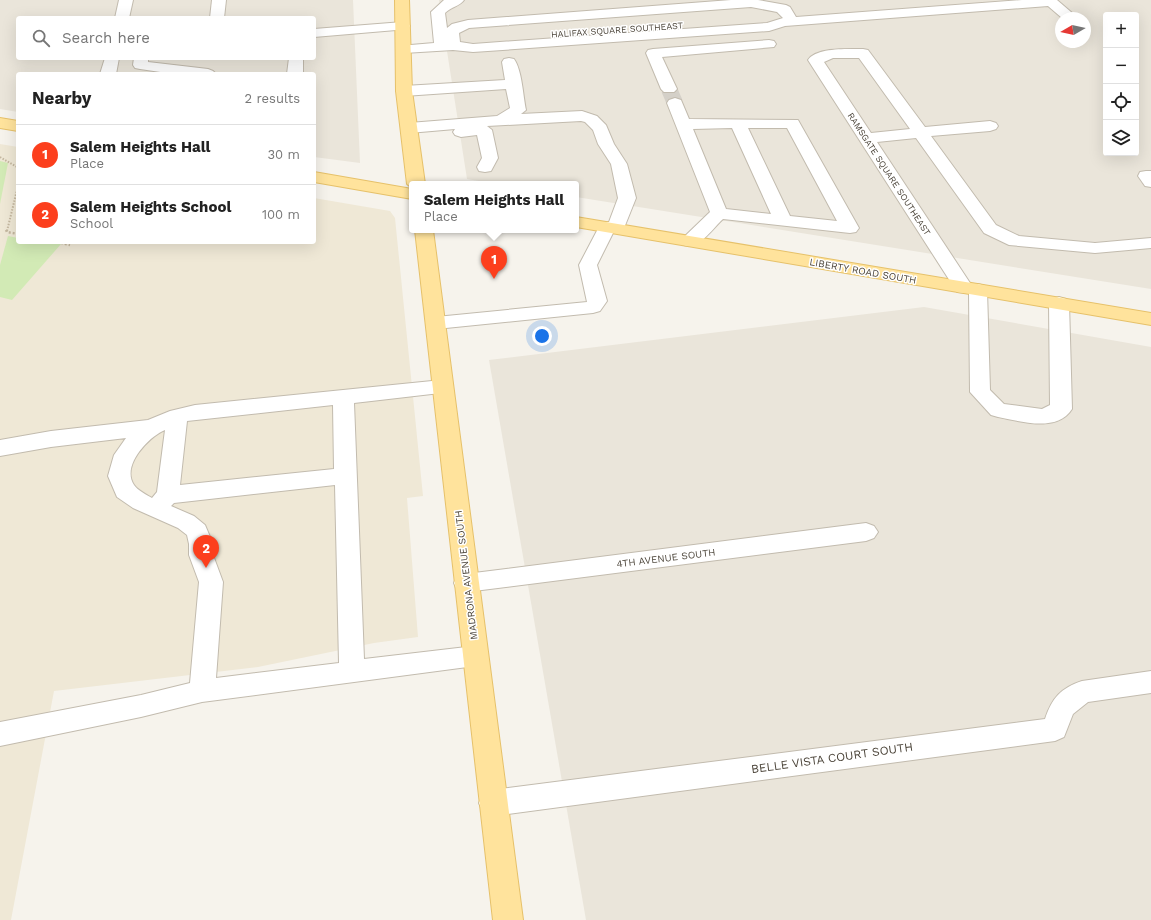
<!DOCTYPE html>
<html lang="en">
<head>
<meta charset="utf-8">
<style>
  :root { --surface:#fff; --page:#f2f2f2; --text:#222; --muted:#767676; --line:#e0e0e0; --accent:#fc3f1d }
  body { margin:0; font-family:"Work Sans",sans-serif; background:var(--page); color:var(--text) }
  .controls { position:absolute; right:12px; top:12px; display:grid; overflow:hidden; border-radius:4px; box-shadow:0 4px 16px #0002 }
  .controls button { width:36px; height:36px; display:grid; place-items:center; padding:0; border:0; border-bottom:1px solid var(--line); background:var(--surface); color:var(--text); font:20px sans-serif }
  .compass { position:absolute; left:1055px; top:12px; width:36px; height:36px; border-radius:50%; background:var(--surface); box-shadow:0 4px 16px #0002; rotate:261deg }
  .you { position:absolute; left:542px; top:336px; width:14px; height:14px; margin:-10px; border:3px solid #fff; border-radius:50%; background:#1a73e8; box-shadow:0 0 0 6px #1a73e833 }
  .badge { display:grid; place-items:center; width:26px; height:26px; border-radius:50%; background:var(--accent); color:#fff; font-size:13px; font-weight:700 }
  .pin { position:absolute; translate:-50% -33px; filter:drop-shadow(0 1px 2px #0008) }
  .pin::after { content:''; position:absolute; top:21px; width:14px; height:12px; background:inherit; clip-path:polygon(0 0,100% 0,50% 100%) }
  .popup { position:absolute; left:409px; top:181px; width:170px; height:52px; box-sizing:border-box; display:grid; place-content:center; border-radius:4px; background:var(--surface); filter:drop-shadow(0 1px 3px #0005); font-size:13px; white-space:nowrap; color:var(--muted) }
  .popup b { font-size:15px; color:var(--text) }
  .popup::after { content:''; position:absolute; left:50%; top:100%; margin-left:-8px; border:8px solid transparent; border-top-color:var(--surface) }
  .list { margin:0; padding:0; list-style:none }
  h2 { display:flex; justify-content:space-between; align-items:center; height:52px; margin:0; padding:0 16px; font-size:17px }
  h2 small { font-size:13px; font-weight:400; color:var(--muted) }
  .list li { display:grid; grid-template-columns:26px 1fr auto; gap:12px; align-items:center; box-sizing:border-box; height:60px; padding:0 16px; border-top:1px solid var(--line) }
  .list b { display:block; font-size:15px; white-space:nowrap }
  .list p { margin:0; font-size:13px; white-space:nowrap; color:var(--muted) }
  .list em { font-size:13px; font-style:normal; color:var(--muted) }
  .icon { flex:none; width:22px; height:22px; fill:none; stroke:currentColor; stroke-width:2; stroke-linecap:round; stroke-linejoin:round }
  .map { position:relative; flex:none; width:1151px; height:920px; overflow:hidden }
  .search { position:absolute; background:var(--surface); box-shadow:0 4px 16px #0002; left:16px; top:16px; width:300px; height:44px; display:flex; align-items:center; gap:10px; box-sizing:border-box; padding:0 14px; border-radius:4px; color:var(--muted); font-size:15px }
  .panel { position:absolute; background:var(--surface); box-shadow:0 4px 16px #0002; left:16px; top:72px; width:300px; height:172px; border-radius:4px }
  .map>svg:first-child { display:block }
  .residential { fill:#eae5da; fill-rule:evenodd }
  .education { fill:#efe8d6 }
  .green { fill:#d2eab5 }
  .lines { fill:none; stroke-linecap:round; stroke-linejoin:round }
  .minor-tunnel { stroke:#d4d0c8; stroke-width:16; stroke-dasharray:16 8; stroke-linecap:butt }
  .minor-casing { stroke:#c2bbae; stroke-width:2 }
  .major-casing { stroke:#e6c16a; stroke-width:2 }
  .path-far1 { stroke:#c4b79f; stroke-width:2; stroke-dasharray:1.5 1.5; stroke-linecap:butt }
  .path { stroke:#c4b79f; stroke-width:2.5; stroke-dasharray:2 2; stroke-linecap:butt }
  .minor { fill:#fff; fill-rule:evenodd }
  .major { fill:#ffe39c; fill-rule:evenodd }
  .labels { text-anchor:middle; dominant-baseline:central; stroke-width:3; stroke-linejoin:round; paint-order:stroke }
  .far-street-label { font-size:9px; fill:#4b4439; stroke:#fff }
  .street-label { font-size:10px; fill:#4b4439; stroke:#fff }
  .near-street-label { font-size:12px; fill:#4b4439; stroke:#fff }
</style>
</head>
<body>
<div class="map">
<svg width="1151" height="920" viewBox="0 0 1151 920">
  <rect width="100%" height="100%" fill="#f6f3ec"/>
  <!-- residential -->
  <g class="residential">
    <path d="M0 0H353L360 163 314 157V74H18V112L0 109ZM18 18H314V58H18Z"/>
    <path d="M439 0H1151V289L576 197V184H496L467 179ZM1106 15H1136V153H1106ZM1061 18H1085V42H1061Z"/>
    <path d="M924 307 1151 347V920H586L489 360Z"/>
  </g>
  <!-- education -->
  <path class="education" d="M0 144 18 147V242H314V198L390 211 395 218 423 496 407 498 418 637 374 643 258 667 54 691 11 920H0Z"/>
  <!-- green -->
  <g class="green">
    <path d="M0 161 8 163 0 204Z"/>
    <path d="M8 236 18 238V242L61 244 12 300 0 297V265Z"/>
  </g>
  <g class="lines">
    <!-- minor-tunnel -->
    <path class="minor-tunnel" d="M669 89 675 103"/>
    <!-- minor casing -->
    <g class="minor-casing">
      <g id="minor">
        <path d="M119 0H133L129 18H115Z"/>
        <path d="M212 0H226L224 18H210Z"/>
        <path d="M444 0H464C460 6 451 7 445 13L447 28 452 24 468 20 731 0H758L786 5 790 7 796 17 1022 0H1057L1078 18H1062L1048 6 785 26 769 31 473 52 453 50 404 53 399 52 397 49 399 46 434 43 431 12ZM751 7 777 12 783 18 767 23 473 44 460 42 459 33 469 28Z"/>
        <path d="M403 22 408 23 410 26 408 29 314 37V29Z"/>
        <path d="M769 40 774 41 776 44 774 47 662 57 677 89 674 92H664L661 89 646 53 648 50 653 49Z"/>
        <path d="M863 49 868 50 925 127 990 121 996 123 998 126 996 129 990 131 931 136 996 225 1019 236 1095 243 1151 238V248L1095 253 1009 245 984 233 916 138 877 142 972 286 978 284 985 286 987 290 990 390 1004 404 1042 409 1050 405 1049 303 1052 299 1059 297 1066 299 1069 303 1072 409C1057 433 1020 421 998 417L991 415 970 392 969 293 957 292 808 60C816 47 849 49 863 49ZM833 58H859L910 129 871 133 824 62Z"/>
        <path d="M105 58H119L116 74H100Z"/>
        <path d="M134 58H148V62L208 69 213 71 216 74H174L140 69 135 68 133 65Z"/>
        <path d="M289 58H303V74H287Z"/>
        <path d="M509 58 514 59C522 70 523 96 526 110L521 114 582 111 597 116 606 125 614 144 627 164 636 198 624 228 621 232 613 233 597 265 607 301 600 311 593 313 436 329 429 327 426 323 429 319 436 317 587 302 579 265 601 223 609 222 618 198 611 164 598 144 593 130 585 122 581 121 487 126 492 130 498 158 491 171 485 172 479 171 477 167 482 158 477 135 461 137 455 135 453 132 455 129 409 133 403 131 401 128 403 125 409 123 497 116 510 108 506 89 404 96 399 94 396 91 399 88 404 86 505 80 502 62 504 59Z"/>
        <path d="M675 98 681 100 689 119 798 120 859 228 856 232 850 233 723 219C712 229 700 249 684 245L681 241 684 237 710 212 667 103 669 100ZM732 128 771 214 726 209 693 129ZM748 128H787L837 221 790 216Z"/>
        <path d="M1146 171H1151V187L1145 186 1138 176 1140 172Z"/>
        <path d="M442 380 449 382 452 387 449 392 354 403 364 659 475 646 484 649 488 656 484 663 475 666 202 702 141 717 0 746V722L141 695 190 683 199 582 189 555V544L187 535 178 528 133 508 117 497 108 476 114 455 126 438 51 447 0 456V440L51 431 148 420 170 411 195 405ZM333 405 334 469 180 485 187 421ZM165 430 157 492 152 498C147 495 137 490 134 485 121 466 148 437 165 430ZM335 485 339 663 216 678 223 582 213 555V544L205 525 194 516 171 506 174 503Z"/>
        <path d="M866 523 874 526 878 532 874 538 866 541 466 592 457 590 454 583 457 576 466 574Z"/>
        <path d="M1151 671V693L1088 702 1073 714 1064 737 1055 741 493 816 483 812 479 803 483 794 493 790 1045 719C1052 698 1061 688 1082 681Z"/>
      </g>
    </g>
    <!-- major casing -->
    <g class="major-casing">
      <g id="major">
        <path d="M395 0H409L412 91 425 184H412V188L407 184 396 91Z"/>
        <path d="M0 118 18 121V131L0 128Z"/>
        <path d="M314 172 412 189V199L314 182Z"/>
        <path d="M576 217 1151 313V325L576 227Z"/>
        <path d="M415 230H433L523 920H493Z"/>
      </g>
    </g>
    <!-- path-far1 -->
    <g class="path-far1">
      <path d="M0 157 17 167 18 171"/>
      <path d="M7 231 18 186"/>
    </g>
    <!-- path -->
    <g class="path">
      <path d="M6 230 7 232 18 234"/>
      <path d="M57 242 70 245"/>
    </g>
    <!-- minor -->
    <use href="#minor" class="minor"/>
    <!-- major -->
    <use href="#major" class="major"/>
  </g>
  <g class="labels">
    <!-- far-street labels -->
    <g class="far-street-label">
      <text transform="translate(617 30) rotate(-4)">HALIFAX SQUARE SOUTHEAST</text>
      <text transform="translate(889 174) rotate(57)">RAMSGATE SQUARE SOUTHEAST</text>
    </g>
    <!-- street labels -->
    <g class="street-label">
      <text transform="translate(863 271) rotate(10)">LIBERTY ROAD SOUTH</text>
      <text transform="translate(666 558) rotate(-7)">4TH AVENUE SOUTH</text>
      <text transform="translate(466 575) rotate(-97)">MADRONA AVENUE SOUTH</text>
    </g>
    <!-- near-street labels -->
    <g class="near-street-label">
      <text transform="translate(832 758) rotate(-8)">BELLE VISTA COURT SOUTH</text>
    </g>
  </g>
</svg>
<div class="controls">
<button>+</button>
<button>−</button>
<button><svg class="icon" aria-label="locate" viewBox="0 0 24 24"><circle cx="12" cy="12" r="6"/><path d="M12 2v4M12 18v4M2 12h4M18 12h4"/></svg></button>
<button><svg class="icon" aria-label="layers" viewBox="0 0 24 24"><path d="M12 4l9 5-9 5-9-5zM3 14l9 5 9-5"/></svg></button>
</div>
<svg class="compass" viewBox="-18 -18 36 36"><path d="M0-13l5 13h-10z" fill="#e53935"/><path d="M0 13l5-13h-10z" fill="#767676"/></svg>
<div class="you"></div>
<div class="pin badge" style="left:494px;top:279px">1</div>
<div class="popup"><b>Salem Heights Hall</b>Place</div>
<div class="pin badge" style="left:206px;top:568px">2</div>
<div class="search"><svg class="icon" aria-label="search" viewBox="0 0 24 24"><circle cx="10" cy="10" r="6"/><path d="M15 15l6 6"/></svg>Search here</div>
<section class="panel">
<h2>Nearby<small>2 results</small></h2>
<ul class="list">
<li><span class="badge">1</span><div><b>Salem Heights Hall</b><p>Place</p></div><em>30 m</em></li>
<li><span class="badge">2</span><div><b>Salem Heights School</b><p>School</p></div><em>100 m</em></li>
</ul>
</section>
</div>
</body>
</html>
